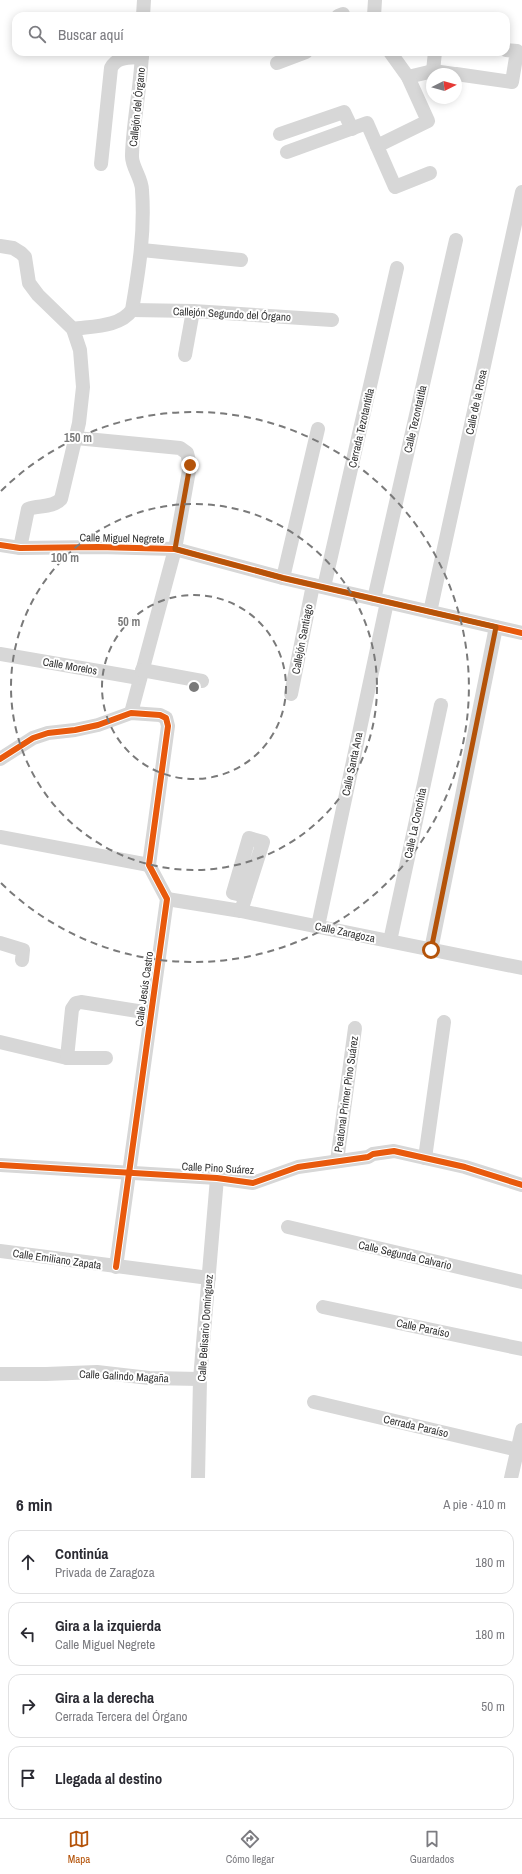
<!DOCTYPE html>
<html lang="es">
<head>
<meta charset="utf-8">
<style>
  :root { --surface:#fff; --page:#f7f7f7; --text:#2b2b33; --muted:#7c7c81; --line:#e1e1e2; --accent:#b45309 }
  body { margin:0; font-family:"Archivo Narrow",sans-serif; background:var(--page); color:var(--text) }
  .compass { position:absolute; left:426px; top:68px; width:36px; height:36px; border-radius:50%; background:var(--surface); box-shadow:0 2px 10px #0003; rotate:84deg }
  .stop { position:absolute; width:12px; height:12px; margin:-9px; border:3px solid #b45309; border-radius:50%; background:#fff }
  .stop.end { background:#b45309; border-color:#fff; box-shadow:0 1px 4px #0008 }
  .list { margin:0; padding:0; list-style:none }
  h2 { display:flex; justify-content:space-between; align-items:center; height:52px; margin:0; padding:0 16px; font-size:17px }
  h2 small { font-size:13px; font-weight:400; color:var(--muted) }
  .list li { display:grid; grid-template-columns:26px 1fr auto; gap:12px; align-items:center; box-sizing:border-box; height:64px; margin:0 8px 8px; padding:0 8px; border:1px solid var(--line); border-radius:12px }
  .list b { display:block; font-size:15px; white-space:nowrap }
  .list p { margin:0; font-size:13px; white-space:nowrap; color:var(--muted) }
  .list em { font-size:13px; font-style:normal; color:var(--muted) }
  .icon { flex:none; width:22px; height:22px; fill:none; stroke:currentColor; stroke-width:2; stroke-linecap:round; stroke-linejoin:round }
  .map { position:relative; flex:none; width:522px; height:1478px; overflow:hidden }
  .search { position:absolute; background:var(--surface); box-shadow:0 2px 10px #0003; left:12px; right:12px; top:12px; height:44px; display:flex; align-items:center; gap:10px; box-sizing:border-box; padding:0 14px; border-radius:12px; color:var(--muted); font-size:15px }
  .sheet { height:340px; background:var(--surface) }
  nav { display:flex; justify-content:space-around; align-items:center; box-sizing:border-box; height:56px; border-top:1px solid var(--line); background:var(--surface); font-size:11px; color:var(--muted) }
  nav a { display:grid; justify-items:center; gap:2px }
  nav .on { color:var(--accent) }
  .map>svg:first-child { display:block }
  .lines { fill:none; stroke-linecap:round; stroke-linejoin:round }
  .minor { stroke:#d7d7d7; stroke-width:14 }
  .cycleway-casing { stroke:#fff; stroke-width:8 }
  .cycleway { stroke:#e8590c; stroke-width:6 }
  .route { stroke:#b45309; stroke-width:5 }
  .ring { fill:none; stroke:#7a7a7a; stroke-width:2; stroke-dasharray:7 5 }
  .labels { text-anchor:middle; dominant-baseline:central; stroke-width:4; stroke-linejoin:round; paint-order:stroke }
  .street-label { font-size:11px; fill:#333; stroke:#fff }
  .centre { fill:#7a7a7a; stroke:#fff; stroke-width:2 }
  .ring-label { font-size:12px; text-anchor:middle; font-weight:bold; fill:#7a7a7a; stroke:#fff; stroke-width:4; stroke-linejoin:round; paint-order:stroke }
</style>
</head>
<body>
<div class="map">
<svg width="522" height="1478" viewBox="0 0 522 1478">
  <rect width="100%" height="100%" fill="#fff"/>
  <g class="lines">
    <!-- minor -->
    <g class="minor">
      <path d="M143 16 144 0"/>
      <path d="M338 16 343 14V16"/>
      <path d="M374 16 375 0"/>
      <path d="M277 63 306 52"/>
      <path d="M433 71 435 52"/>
      <path d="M456 74 512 82 517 51 506 50"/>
      <path d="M408 77 433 71 454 74"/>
      <path d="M280 134 344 112 352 129"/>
      <path d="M377 146 395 187 430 173"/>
      <path d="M287 152 367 123 377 146 428 121 408 77 390 52"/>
      <path d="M101 164 111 68C117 56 130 58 142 57"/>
      <path d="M0 246 13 248 21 253 25 257 29 283 38 295 73 329 80 350 83 387 79 423 61 499C53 508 39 505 28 509L20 548"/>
      <path d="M142 250 241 260"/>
      <path d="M132 310 193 311 332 320"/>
      <path d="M73 329C93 326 120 327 132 310 139 269 145 232 142 190 142 178 131 166 132 155 133 121 141 86 142 52"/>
      <path d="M185 355 193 311"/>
      <path d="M76 438 180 448 187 453 190 465 175 549 131 713"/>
      <path d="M0 545 20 548 98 547 175 549 283 578 522 633"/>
      <path d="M283 578 318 429"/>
      <path d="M324 587 397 268"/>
      <path d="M374 599 456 240"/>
      <path d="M430 612 522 192"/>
      <path d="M0 654 139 678"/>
      <path d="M142 670 202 681"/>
      <path d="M291 694 313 585"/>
      <path d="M0 759 33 738 48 733 75 730 98 725 131 713 160 715 166 718 168 726 149 865 167 899 116 1267"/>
      <path d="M0 837 149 865"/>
      <path d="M167 899 241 911 522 968"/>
      <path d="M241 911 263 842 249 838 233 893 246 896"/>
      <path d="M318 926 387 602"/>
      <path d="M390 941 441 705"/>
      <path d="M0 943 23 950 22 960"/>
      <path d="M431 950 496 627"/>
      <path d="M0 1042 67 1058 72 1009 76 1003 81 1002 150 1013"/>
      <path d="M67 1058H106"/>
      <path d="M425 1158 444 1022"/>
      <path d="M337 1161 355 1028"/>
      <path d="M0 1165 217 1178 253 1183 298 1167 368 1157 373 1154 394 1151 465 1167 522 1185"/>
      <path d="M288 1227 522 1282"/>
      <path d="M0 1251 209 1278"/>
      <path d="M323 1307 522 1349"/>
      <path d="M0 1374H46L97 1372 149 1378 200 1379"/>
      <path d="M314 1402 518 1450"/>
      <path d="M198 1478 200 1379 217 1178"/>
      <path d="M511 1478 522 1430"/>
    </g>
    <!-- cycleway casing -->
    <g class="cycleway-casing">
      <g id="cycleway">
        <path d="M0 545 20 548 98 547 175 549 283 578 522 633"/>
        <path d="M0 759 33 738 48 733 75 730 98 725 131 713 160 715 166 718 168 726 149 865 167 899 116 1267"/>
        <path d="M0 1165 217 1178 253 1183 298 1167 368 1157 373 1154 394 1151 465 1167 522 1185"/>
      </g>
    </g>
    <!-- cycleway -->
    <use href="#cycleway" class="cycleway"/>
  </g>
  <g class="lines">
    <!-- route -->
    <path class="route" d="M190 465 175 549 283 578 496 627 431 950"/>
  </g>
  <!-- distance rings -->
  <g class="ring">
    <circle cx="194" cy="687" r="92"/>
    <circle cx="194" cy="687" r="183"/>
    <path d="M1 491A275 275 0 1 1 1 883"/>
  </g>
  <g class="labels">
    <!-- street labels -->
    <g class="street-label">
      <text transform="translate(137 107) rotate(-84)">Callejón del Órgano</text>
      <text transform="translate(232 314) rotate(3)">Callejón Segundo del Órgano</text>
      <text transform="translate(476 402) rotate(-78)">Calle de la Rosa</text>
      <text transform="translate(415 419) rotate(-77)">Calle Tezontatitla</text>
      <text transform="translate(361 428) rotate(-77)">Cerrada Tezotantitla</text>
      <text transform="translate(122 538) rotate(1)">Calle Miguel Negrete</text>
      <text transform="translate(302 639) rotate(-79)">Callejón Santiago</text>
      <text transform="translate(70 666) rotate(10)">Calle Morelos</text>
      <text transform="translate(352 764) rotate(-78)">Calle Santa Ana</text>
      <text transform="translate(415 823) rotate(-78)">Calle La Conchita</text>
      <text transform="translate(345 932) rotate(12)">Calle Zaragoza</text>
      <text transform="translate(144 989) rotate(-82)">Calle Jesús Castro</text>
      <text transform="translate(346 1094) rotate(-82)">Peatonal Primer Pino Suárez</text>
      <text transform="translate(218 1168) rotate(3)">Calle Pino Suárez</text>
      <text transform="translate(405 1255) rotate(13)">Calle Segunda Calvario</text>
      <text transform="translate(57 1259) rotate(8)">Calle Emiliano Zapata</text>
      <text transform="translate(205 1328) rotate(-86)">Calle Belisario Domínguez</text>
      <text transform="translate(423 1328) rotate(12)">Calle Paraíso</text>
      <text transform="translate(124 1376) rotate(3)">Calle Galindo Magaña</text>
      <text transform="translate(416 1426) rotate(13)">Cerrada Paraíso</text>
    </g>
  </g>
  <circle cx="194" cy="687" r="6" class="centre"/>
  <g class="ring-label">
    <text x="78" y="442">150 m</text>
    <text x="65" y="562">100 m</text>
    <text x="129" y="626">50 m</text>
  </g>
</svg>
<svg class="compass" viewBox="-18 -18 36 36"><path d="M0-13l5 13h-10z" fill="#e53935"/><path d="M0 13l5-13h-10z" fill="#7c7c81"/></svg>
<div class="stop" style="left:431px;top:950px"></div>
<div class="stop end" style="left:190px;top:465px"></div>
<div class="search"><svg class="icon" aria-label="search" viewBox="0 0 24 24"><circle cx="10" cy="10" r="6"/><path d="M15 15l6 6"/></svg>Buscar aquí</div>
</div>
<section class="sheet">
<h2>6 min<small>A pie · 410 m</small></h2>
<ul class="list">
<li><svg class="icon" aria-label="ahead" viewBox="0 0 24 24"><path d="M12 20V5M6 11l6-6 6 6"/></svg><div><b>Continúa</b><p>Privada de Zaragoza</p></div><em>180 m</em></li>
<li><svg class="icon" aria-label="left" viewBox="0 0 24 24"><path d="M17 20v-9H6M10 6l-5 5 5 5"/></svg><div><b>Gira a la izquierda</b><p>Calle Miguel Negrete</p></div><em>180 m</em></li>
<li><svg class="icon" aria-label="right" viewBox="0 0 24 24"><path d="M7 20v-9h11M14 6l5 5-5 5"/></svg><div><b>Gira a la derecha</b><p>Cerrada Tercera del Órgano</p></div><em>50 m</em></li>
<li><svg class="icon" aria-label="arrive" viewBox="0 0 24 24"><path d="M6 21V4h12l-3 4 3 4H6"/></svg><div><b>Llegada al destino</b></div></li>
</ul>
</section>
<nav>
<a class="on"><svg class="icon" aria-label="map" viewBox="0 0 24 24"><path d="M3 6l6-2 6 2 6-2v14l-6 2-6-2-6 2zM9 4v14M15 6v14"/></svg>Mapa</a>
<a><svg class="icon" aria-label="directions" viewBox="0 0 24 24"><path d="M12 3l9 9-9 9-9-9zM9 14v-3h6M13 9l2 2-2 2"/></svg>Cómo llegar</a>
<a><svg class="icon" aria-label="saved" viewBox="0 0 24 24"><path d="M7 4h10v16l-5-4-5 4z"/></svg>Guardados</a>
</nav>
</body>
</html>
